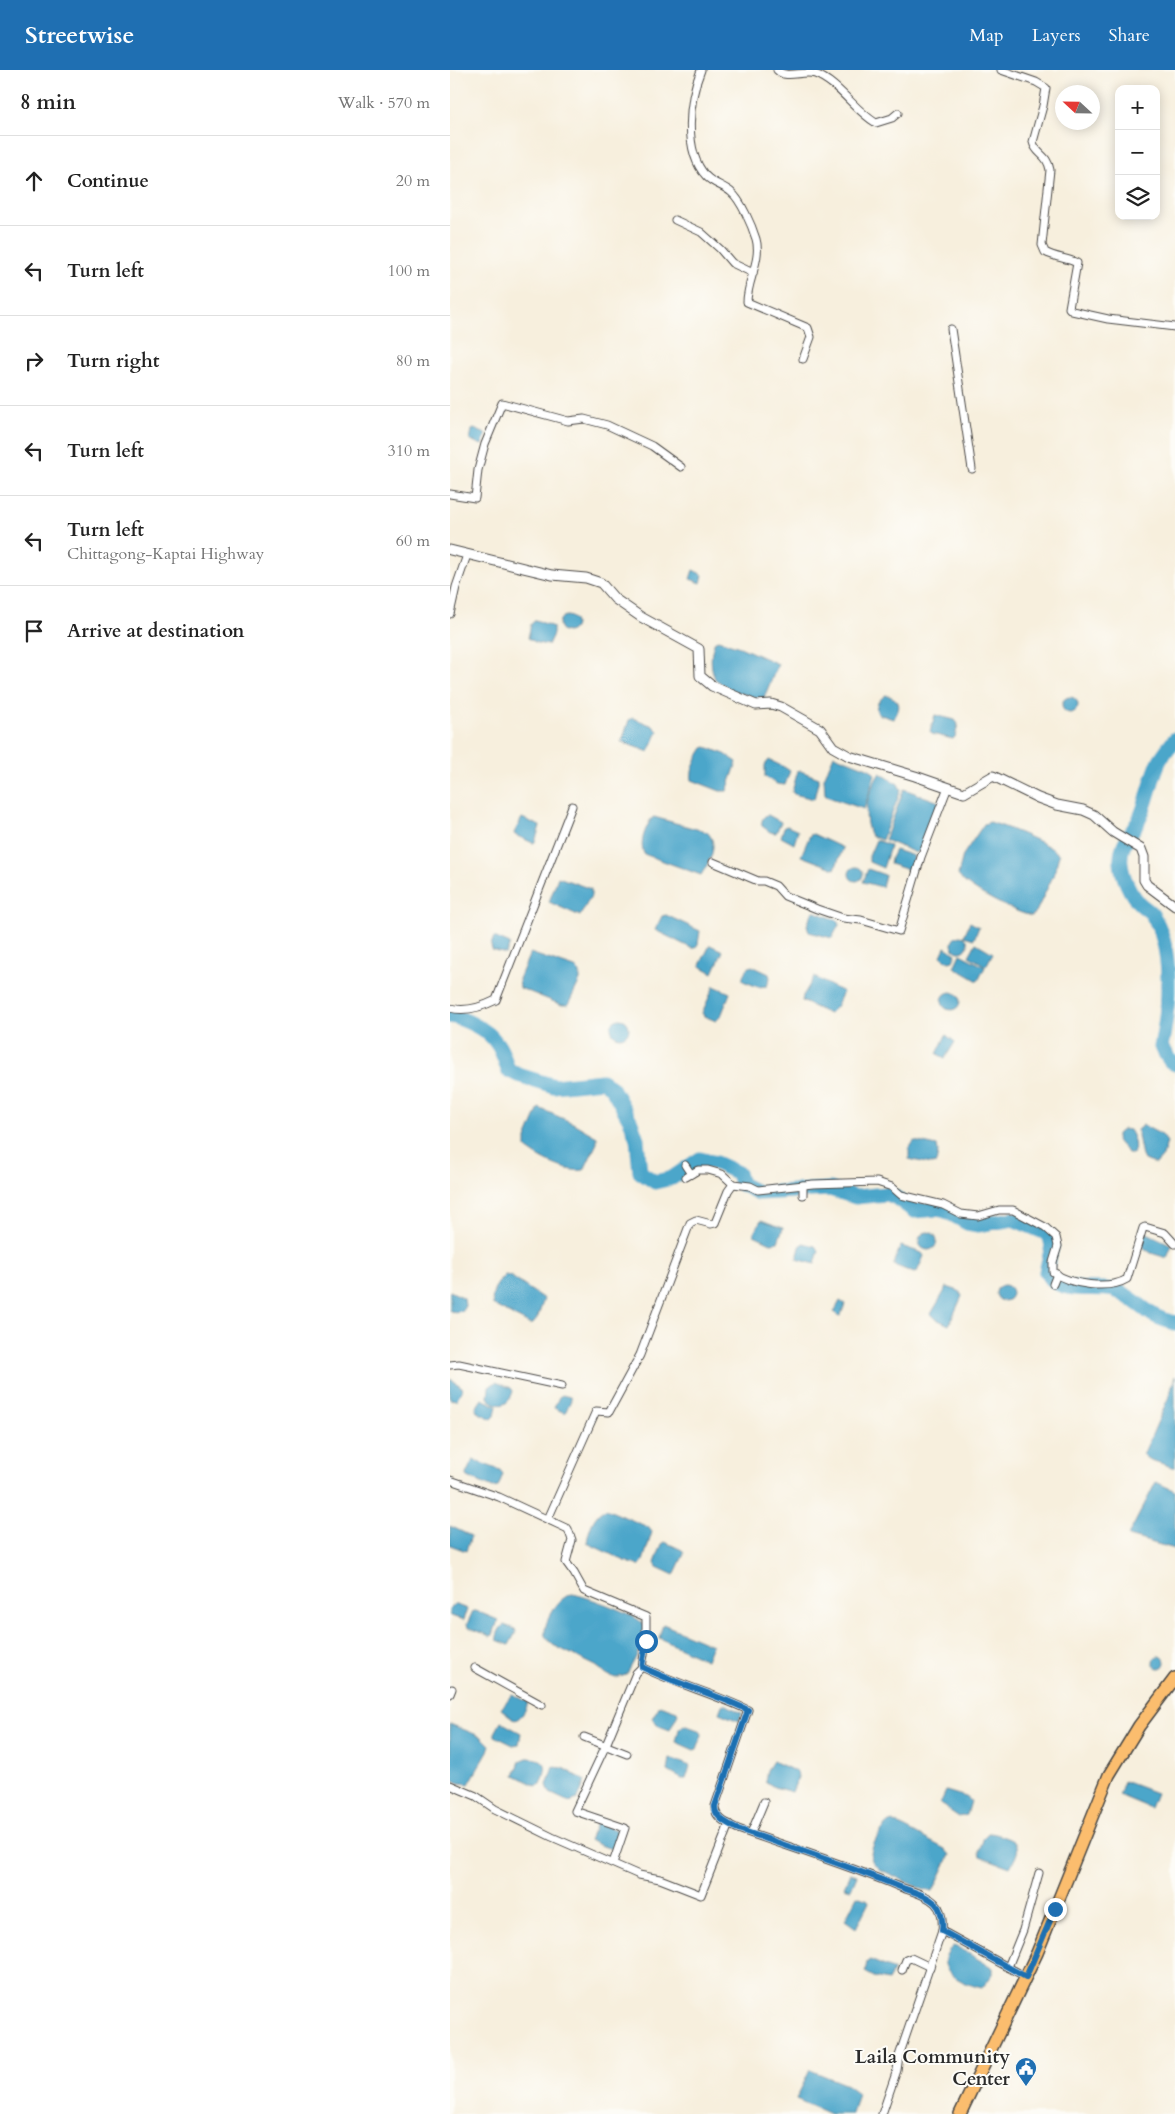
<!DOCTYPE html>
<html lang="en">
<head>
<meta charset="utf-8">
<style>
  :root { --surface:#fff; --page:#f2f2f2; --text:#222; --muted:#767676; --line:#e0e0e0; --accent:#1f6fb2 }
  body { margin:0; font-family:Cardo,serif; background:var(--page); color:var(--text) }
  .controls { position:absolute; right:15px; top:15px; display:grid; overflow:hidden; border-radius:10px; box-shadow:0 2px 12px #0003 }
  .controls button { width:45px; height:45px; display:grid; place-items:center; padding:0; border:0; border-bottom:1px solid var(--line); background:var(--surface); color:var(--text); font:25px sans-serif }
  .compass { position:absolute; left:605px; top:15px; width:45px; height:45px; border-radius:50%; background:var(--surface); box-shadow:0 2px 12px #0003; rotate:292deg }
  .stop { position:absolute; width:15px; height:15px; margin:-11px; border:4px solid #1f6fb2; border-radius:50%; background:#fff }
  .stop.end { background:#1f6fb2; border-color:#fff; box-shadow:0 1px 5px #0008 }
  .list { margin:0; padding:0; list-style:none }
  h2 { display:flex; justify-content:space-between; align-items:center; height:65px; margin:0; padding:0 20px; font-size:21px }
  h2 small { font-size:16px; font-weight:400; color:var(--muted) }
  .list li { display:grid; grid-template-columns:32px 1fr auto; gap:15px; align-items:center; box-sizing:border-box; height:90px; padding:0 20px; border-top:1px solid var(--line) }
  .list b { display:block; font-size:19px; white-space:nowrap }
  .list p { margin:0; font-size:16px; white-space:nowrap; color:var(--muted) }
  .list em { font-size:16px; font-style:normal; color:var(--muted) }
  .icon { flex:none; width:28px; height:28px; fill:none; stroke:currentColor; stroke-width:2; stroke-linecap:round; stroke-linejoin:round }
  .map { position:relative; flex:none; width:725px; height:2044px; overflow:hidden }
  header { display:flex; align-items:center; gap:30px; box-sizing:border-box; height:70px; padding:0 25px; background:var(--accent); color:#fff }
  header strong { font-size:24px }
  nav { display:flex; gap:28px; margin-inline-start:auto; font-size:18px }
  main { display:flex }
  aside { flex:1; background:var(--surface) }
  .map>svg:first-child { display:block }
  .water { fill:#4ca6ca; stroke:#3c687a }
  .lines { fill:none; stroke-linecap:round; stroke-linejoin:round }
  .river { stroke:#4ca6ca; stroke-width:15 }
  .minor-casing { stroke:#4a4846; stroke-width:9 }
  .tertiary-casing { stroke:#4a4846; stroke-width:11 }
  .primary-casing { stroke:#4a4846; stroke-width:14 }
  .minor { stroke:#fff; stroke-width:7 }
  .tertiary { stroke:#fff; stroke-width:9 }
  .primary { stroke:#fbbd6e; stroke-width:11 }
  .route { stroke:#1f6fb2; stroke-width:6 }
  .labels { text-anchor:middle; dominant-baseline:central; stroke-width:4; stroke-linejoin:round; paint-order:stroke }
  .poi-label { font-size:19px; font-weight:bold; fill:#2b2b2b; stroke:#fdfcf7; text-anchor:end }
</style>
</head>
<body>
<header>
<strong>Streetwise</strong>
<nav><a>Map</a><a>Layers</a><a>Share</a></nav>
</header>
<main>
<aside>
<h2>8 min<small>Walk · 570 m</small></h2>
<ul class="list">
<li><svg class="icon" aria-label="ahead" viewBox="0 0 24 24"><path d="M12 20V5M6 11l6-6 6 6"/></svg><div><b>Continue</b></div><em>20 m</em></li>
<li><svg class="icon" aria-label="left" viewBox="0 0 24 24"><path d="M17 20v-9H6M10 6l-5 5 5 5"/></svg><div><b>Turn left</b></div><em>100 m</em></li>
<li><svg class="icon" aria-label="right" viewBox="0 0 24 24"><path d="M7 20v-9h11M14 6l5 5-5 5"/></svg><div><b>Turn right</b></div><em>80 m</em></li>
<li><svg class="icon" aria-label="left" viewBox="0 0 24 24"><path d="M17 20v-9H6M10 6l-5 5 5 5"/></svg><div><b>Turn left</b></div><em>310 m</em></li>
<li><svg class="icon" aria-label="left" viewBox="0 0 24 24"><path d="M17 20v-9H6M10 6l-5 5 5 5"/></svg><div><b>Turn left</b><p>Chittagong-Kaptai Highway</p></div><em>60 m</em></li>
<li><svg class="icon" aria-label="arrive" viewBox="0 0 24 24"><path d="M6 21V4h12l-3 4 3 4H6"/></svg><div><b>Arrive at destination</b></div></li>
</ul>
</aside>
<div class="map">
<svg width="725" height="2044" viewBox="0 0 725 2044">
  <rect width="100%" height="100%" fill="#fdfcf7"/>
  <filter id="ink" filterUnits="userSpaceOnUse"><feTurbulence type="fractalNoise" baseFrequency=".02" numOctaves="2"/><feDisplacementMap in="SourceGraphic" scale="10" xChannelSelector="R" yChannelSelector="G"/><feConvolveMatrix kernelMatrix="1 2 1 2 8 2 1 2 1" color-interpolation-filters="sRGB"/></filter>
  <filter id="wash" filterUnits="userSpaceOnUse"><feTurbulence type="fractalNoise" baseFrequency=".0096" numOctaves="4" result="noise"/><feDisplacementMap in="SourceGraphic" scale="20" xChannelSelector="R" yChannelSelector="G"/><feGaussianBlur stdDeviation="1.12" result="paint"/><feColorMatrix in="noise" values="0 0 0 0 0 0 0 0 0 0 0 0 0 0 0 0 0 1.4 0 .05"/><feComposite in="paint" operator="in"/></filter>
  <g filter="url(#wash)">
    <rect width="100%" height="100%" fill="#f7efdd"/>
    <!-- water -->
    <g class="water">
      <path d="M24 359 36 364 32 375 20 370 22 360Z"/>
      <path d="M243 500 253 505 251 513 240 509Z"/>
      <circle cx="117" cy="554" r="8"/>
      <path d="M86 550 103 557V564L98 575 87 573 78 568 81 554Z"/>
      <path d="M268 570 290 577 328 594 313 630 281 620 265 609C260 596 260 584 265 571Z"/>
      <path d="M436 625C451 629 452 637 443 649L428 644C424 636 429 629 436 625Z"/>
      <circle cx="620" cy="635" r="8"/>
      <path d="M485 645 505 650 508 654 505 667 503 669 482 664 480 662Z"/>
      <path d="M183 648 203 656 208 661 199 682 172 672 179 650Z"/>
      <path d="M256 677 275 684 287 692 277 721H270L242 710C240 699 247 687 253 678Z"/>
      <path d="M384 685 420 699 425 704 414 739 381 728 375 724 374 708Z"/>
      <path d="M319 690 334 697 340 701 335 715 327 714 315 707V695Z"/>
      <path d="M348 700 369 708 364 729 344 724 342 722Z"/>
      <path d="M430 703 448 714 451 720 432 770 421 766C411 747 418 720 430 703Z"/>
      <path d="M454 719 489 732 471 779 466 783 435 770Z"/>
      <path d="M318 745 331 752 326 763 320 762 312 756C311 752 313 745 318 745Z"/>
      <path d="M204 747 257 762C270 775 259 792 251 805L194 784C189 772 195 760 201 749Z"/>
      <path d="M72 748 90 756 85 772 83 773 65 765 64 763Z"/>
      <path d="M540 752C553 756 602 774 609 785L604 804 586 842 582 846C566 843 517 819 508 805L513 785 534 754Z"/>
      <path d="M337 756 348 761 344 774 331 767 334 757Z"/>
      <path d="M363 764 393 778 385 799 351 786 360 765Z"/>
      <path d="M426 770 439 775 440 777 433 798 419 792V786Z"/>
      <path d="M445 780 464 786 459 800 440 794 441 788Z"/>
      <circle cx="406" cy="804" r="7"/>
      <path d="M418 799 435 805 432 817 413 812Z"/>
      <path d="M108 807 141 819V826L130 846 99 832Z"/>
      <path d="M363 841 389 851V855L382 868 359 862 357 855Z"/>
      <path d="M216 845 250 861 248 874 245 878H241L205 860 212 846Z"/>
      <path d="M520 852 529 857 524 869 514 866Z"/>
      <circle cx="510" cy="874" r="8"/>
      <path d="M44 867 60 874 56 884 42 880 41 875Z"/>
      <path d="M526 873 543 883 536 896 519 886Z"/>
      <path d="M260 875 273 881 263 903 252 897 250 895Z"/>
      <path d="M495 877 506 884 503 891 499 892 491 886Z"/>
      <path d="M80 883 125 898 130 902V910L118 935H112L70 918 69 909Z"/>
      <path d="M510 884 535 897 528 911 504 897Z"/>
      <path d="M302 896 319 904 320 908 317 916 308 917 293 911C292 905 296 898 302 896Z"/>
      <path d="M364 907 393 922 386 937 379 944 352 931 353 926Z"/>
      <path d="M264 916 280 923 271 946 266 951 254 946 252 943Z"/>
      <circle cx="501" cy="931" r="9"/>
      <circle cx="170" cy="958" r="9"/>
      <path d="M496 965 505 972 495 988 487 984Z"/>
      <path d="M89 1038 123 1053 147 1067V1073L134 1100C116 1103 90 1089 76 1078V1069Z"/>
      <path d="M693 1055 712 1065 717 1072 713 1086 706 1094 694 1090 692 1086 687 1060Z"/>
      <path d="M673 1059 679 1060C683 1066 687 1076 683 1083H678L667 1071V1064Z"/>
      <path d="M464 1071 487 1076 488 1082 486 1093 481 1094 459 1089V1079Z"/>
      <path d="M311 1150 333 1158 328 1172 321 1173 304 1165V1163Z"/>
      <circle cx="478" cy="1171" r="9"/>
      <path d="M695 1162 722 1175 717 1188 701 1183 690 1175Z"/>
      <path d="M353 1173 365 1176 369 1180 365 1194 347 1189 350 1177Z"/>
      <path d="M451 1176 472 1183 474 1186 467 1202 464 1203 444 1195V1191Z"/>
      <path d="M55 1205 60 1206 94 1229 87 1249 83 1254H79L43 1235C40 1225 47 1212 55 1205Z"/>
      <circle cx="554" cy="1223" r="8"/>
      <path d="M497 1217 509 1221 512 1226 499 1255 486 1249 481 1244Z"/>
      <path d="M0 1221 14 1228 15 1236 12 1241 6 1242 0 1241Z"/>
      <path d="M390 1231 395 1234 391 1245 389 1246 384 1242Z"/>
      <path d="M725 1306V1398L698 1389 693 1385 720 1324Z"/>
      <path d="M0 1309 11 1316 12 1320 6 1330 0 1329Z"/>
      <path d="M46 1312 61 1318 63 1321C59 1336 49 1339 38 1328L39 1317Z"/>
      <path d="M112 1325 120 1327 121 1330 115 1343 104 1338 109 1327Z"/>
      <path d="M32 1329 47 1336 45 1346 42 1349 27 1342 26 1338Z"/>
      <path d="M23 1390 50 1400 53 1404 48 1417 43 1418 18 1407 16 1404Z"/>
      <path d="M706 1412 725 1421V1479L678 1466Z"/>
      <path d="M156 1439 198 1457 202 1462 193 1491 189 1496 175 1491 137 1473C138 1461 144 1443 156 1439Z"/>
      <path d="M0 1456 21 1466 16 1481 0 1475Z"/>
      <path d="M215 1472 232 1480 234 1484 224 1505 207 1497 205 1493 212 1474Z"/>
      <path d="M122 1524C133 1525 189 1545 194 1555 199 1565 182 1596 176 1605L166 1608 158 1605 146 1596 103 1575 95 1566C93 1552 108 1527 122 1524Z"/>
      <path d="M4 1534 17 1539 14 1550 0 1546V1540Z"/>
      <path d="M23 1541H26L48 1550 43 1565 40 1566 18 1557 17 1554Z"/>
      <path d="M213 1554 262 1575 256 1590 209 1568Z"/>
      <path d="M54 1555 65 1559 66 1562 59 1575 47 1570C46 1565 50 1557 54 1555Z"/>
      <circle cx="709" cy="1592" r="6"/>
      <path d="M62 1624 78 1632C77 1638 72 1648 65 1650L51 1639Z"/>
      <path d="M275 1634 292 1643 289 1651 269 1643 272 1635Z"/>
      <path d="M210 1635 227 1641 228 1644 220 1660 209 1656 202 1648Z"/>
      <path d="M51 1652 71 1663 69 1674 63 1675 45 1666V1663Z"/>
      <path d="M0 1654 32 1667 40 1675 38 1681 19 1714 9 1713 0 1708Z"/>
      <path d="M234 1655 251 1661 252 1665 247 1679 244 1680 226 1672 229 1659Z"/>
      <path d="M77 1688C99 1688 98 1697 91 1714L87 1716 65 1705 70 1691Z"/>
      <path d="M220 1688 240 1696 236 1709H232L218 1701Z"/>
      <path d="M323 1691 347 1702 348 1707 342 1722 324 1717 315 1711 317 1700Z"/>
      <path d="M103 1697 113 1698 135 1711 128 1729 119 1732 100 1723 97 1715Z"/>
      <path d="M674 1711 706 1723 700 1738 669 1725Z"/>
      <path d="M496 1721 516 1727 521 1731 517 1745 509 1747 490 1734Z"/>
      <path d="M442 1751 495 1779 500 1785 483 1821 474 1820 429 1799C425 1795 421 1792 421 1785 421 1775 433 1755 442 1751Z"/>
      <path d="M147 1752 172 1763 166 1780 152 1776 139 1770Z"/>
      <path d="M538 1763C544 1763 549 1765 554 1767 573 1773 569 1782 560 1797L530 1786 529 1782 534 1767Z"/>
      <path d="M400 1803 407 1805 401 1819 394 1817Z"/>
      <path d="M407 1826 418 1830 419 1832 406 1858 395 1850Z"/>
      <path d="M503 1876 509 1878 543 1898V1904L532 1918C513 1914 479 1899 503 1876Z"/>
      <path d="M420 1890 442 1899 443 1901 438 1910 424 1907 415 1902 417 1892Z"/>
      <path d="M360 2000 397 2015 408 2023 402 2044H380L346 2029Z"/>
    </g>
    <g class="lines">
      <!-- river -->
      <g class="river">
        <path d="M725 669C720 676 714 683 710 690 701 708 698 733 688 752 680 765 669 776 671 793 672 806 680 824 690 834 693 837 698 840 701 843 725 876 719 939 711 977L720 991 725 994"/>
        <path d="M0 946C13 948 38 960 45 971 52 979 55 990 58 1000L68 1005 104 1016 152 1011 162 1018 181 1052 187 1069 190 1102 205 1112 222 1108 250 1089 266 1093 288 1103 291 1114 309 1123 380 1119 406 1127 436 1124 445 1127 464 1141 487 1139 496 1141 517 1153 528 1155 563 1149 594 1162 600 1167 602 1176 596 1202C609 1226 642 1215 664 1220 678 1224 691 1237 703 1245 710 1249 718 1251 725 1253"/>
      </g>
    </g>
  </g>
  <g filter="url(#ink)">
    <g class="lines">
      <!-- minor casing -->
      <g class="minor-casing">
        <g id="minor">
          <path d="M251 0C239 29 233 81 256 106 262 113 274 116 281 122 291 130 302 156 306 169 312 189 297 211 297 232L358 258 361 267 353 289"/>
          <path d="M327 0C337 10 352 0 365 4 389 13 404 40 426 53L442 48 448 43"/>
          <path d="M551 0 586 12 596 18 593 36 583 72C586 85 597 83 600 100L592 175 595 182C606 188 617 188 627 193L619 238 622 241 658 249 725 257"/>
          <path d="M225 150 251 162 270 179 282 193 303 203"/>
          <path d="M501 259 522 399"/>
          <path d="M0 424 25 428 28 400 35 374 52 333 118 351 134 349 157 355 202 376 231 397"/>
          <path d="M0 544 6 517 17 485"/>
          <path d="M263 792 308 811H314L326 816 335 826 367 839 393 848 411 850 449 861 471 787 498 717"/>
          <path d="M0 938C15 942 32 937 46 930L122 736"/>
          <path d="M235 1095 241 1104"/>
          <path d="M236 1107 248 1100H258L272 1104 283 1114 300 1116 308 1120 363 1114 427 1112 442 1117 451 1125 493 1135 511 1144 528 1146 549 1140H563L595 1157 606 1167 608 1176 603 1192V1202C620 1215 659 1220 677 1209L693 1158 695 1157 715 1163 725 1174"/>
          <path d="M353 1115V1125"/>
          <path d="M603 1214 607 1204"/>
          <path d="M0 1295 9 1294 112 1316"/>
          <path d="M0 1410 49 1427 118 1459 122 1470 116 1492 124 1503 134 1521 196 1547V1571L192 1597C226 1614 263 1623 298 1640L265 1736C264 1748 278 1754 288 1759 342 1778 397 1795 450 1817 461 1821 476 1824 485 1833 492 1840 493 1851 492 1861L449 1986 447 2000 432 2044"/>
          <path d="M98 1449 146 1341 159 1342 190 1285 240 1153 246 1150 261 1154 265 1153 278 1121 283 1114"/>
          <path d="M25 1598 92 1635"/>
          <path d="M0 1624 2 1619"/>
          <path d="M134 1667 177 1684"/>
          <path d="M0 1715 26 1726 45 1739 102 1767 189 1805 210 1809 251 1825 279 1754"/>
          <path d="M301 1763 314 1732"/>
          <path d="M163 1793 175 1758 125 1741 156 1675 186 1603 192 1597"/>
          <path d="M492 1861 576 1907"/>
          <path d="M558 1897 573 1860 589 1803"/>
          <path d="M452 1900 456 1890 461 1888 480 1897"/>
        </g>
      </g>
      <!-- tertiary casing -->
      <g class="tertiary-casing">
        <path id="tertiary" d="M0 480 102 505 136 508 151 513 165 529 191 547 249 579 250 606 262 616 306 635 321 634 331 637 370 659 383 677 399 686 465 706 514 723 543 706 588 728 607 735 633 740 644 745 663 762 691 779 694 787V810L697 815 725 836"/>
      </g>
      <!-- primary casing -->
      <g class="primary-casing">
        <path id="primary" d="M510 2044 587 1883 659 1705 689 1656 725 1608"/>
      </g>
      <!-- minor -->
      <use href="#minor" class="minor"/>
      <!-- tertiary -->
      <use href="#tertiary" class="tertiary"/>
      <!-- primary -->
      <use href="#primary" class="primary"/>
    </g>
  </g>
  <g class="lines" filter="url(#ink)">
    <!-- route -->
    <path class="route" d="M196 1571 192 1597C226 1614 263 1623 298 1640L265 1736C264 1748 279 1754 288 1759 342 1778 397 1795 450 1817 460 1821 476 1824 485 1833 492 1840 493 1851 492 1861L576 1907 605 1839"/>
  </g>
  <!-- icons -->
  <defs>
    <g id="civic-pin" transform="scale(1.125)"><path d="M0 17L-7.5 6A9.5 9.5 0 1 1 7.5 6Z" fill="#1f6fb2" stroke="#fdfcf7"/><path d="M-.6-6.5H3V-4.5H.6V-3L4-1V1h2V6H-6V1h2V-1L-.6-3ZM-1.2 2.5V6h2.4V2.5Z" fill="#fff"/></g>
  </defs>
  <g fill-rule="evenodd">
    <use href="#civic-pin" x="576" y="1998"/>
  </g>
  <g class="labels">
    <!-- poi labels -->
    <g class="poi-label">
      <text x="560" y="1987">Laila Community<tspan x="560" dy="22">Center</tspan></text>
    </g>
  </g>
</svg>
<div class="controls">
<button>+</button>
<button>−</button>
<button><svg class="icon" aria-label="layers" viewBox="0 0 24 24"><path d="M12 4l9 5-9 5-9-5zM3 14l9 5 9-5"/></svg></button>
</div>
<svg class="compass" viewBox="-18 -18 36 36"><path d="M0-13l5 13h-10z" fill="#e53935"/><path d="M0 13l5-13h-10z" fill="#767676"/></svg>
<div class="stop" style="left:196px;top:1571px"></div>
<div class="stop end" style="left:605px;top:1839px"></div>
</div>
</main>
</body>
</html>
